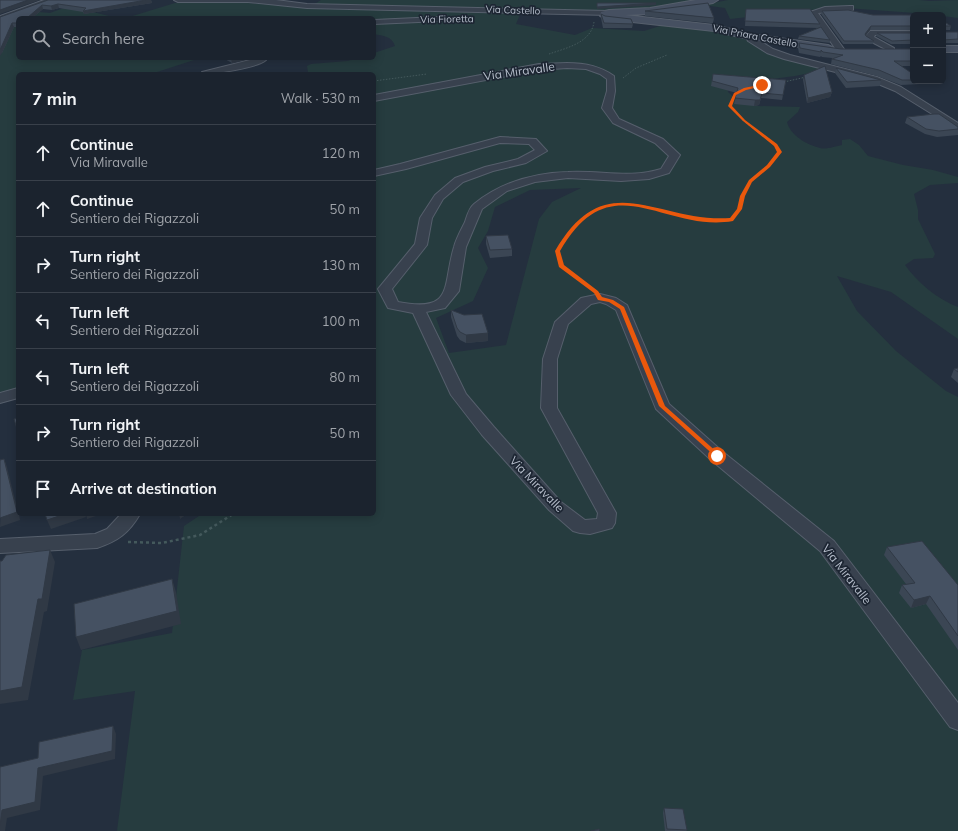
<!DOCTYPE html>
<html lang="en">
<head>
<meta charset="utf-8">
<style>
  :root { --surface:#1b232e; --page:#242b36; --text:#f1f3f6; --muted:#a0a4aa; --line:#39404a }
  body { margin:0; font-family:Mulish,sans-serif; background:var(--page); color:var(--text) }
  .controls { position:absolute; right:12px; top:12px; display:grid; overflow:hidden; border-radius:6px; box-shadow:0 2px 10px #0003 }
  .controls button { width:36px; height:36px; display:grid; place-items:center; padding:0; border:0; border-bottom:1px solid var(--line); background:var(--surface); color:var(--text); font:20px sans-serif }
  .stop { position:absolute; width:12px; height:12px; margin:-9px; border:3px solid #ea580c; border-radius:50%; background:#fff }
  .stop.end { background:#ea580c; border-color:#fff; box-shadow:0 1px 4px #0008 }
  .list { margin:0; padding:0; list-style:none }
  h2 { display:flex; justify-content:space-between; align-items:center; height:52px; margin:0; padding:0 16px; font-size:17px }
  h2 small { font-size:13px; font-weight:400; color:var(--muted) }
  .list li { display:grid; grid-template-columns:26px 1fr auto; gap:12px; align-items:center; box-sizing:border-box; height:56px; padding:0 16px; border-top:1px solid var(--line) }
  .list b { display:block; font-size:15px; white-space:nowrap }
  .list p { margin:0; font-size:13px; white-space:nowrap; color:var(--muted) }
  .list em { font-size:13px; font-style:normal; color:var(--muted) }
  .icon { flex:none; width:22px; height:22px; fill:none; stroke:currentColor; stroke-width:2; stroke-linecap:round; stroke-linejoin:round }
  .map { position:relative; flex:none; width:958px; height:831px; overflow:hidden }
  .search { position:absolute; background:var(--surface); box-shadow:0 2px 10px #0003; left:16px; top:16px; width:360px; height:44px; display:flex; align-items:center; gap:10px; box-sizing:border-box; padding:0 14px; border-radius:6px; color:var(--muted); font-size:15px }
  .panel { position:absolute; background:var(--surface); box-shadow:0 2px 10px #0003; left:16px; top:72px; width:360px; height:444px; border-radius:6px }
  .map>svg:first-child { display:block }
  .green { fill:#263c3f; fill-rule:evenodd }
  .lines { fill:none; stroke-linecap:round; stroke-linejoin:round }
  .street-casing { stroke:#565f6c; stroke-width:2 }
  .secondary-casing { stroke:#565f6c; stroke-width:2 }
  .path-far3 { stroke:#44595c; stroke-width:1; stroke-dasharray:1.5 1.5; stroke-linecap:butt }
  .path-far2 { stroke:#44595c; stroke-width:1.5; stroke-dasharray:2 2; stroke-linecap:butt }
  .path-far1 { stroke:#44595c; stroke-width:2; stroke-dasharray:2.5 2.5; stroke-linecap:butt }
  .path { stroke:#44595c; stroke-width:2.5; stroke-dasharray:3 3; stroke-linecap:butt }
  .street { fill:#38414e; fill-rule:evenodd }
  .secondary { fill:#465061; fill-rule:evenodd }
  .wall { fill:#3b4654 }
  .shaded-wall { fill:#303945 }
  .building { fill:#455162; stroke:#303945 }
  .route { fill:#ea580c }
  .labels { text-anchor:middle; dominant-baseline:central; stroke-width:3.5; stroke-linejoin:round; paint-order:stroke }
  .far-street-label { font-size:10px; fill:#b4bcc9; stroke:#1d2633 }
  .street-label { font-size:12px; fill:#b4bcc9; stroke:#1d2633 }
</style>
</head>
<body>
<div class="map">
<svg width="958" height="831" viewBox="0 0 958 831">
  <rect width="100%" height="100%" fill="#242f3e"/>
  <!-- green -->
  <g class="green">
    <path d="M321 0H703L659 10 598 12 517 9 313 5Z"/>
    <path d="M728 0H919L929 1 958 0V18L943 16V15L846 8 809 10 730 19 725 8 703 5Z"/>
    <path d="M175 3H248L321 9 521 12 516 24 575 35 592 28 644 31 663 25 717 30 761 43 780 52 834 68 795 76 727 85 728 92 739 102 757 106 800 107 798 112 787 122C790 135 807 145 820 148 826 150 836 146 842 145V140L850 139 859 145 868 156 903 165 933 170 958 177V183L930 185 914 194 918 210V219L935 254 933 258 914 259 905 265C918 283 937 299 958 307V339L891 292 837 276 857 311 896 351 946 391 958 397V831H117L135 691 73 700 82 650 172 633 184 526 202 514H374V74H306L308 72 307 66 311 64 347 61 360 58H374V53L395 46C392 36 383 36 374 34V18H126ZM581 188 552 202 539 219 506 345 449 353 436 318 473 301 488 268 478 248 488 231 495 207 530 190Z"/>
    <path d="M69 6 117 18H18V58H194V60L151 74H18V388L0 400V24L29 11 50 13Z"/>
  </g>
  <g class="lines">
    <!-- street casing -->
    <g class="street-casing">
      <g id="street">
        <path d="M44 0H55L0 21V16Z"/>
        <path d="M174 0H276L307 4 609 11 613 13 609 15 307 8 248 2H178Z"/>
        <path d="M850 6H853V10L818 13 844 49 843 51H837L810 12 825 7Z"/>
        <path d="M438 17 442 19 441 21 374 24V20Z"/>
        <path d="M870 31H913V35H875L874 37 894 48V52H891L866 39 865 37Z"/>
        <path d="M749 35H755V38L773 49 790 55 877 77 901 87 958 123V130L895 91 871 81 784 59 767 53 748 41 747 39Z"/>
        <path d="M258 58H266V60C257 68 214 74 201 74L202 72Z"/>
        <path d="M567 63C585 63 600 66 614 76L615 91 612 108 619 119 663 139 680 155 669 173 649 179 621 181 568 178 535 182 507 191 482 209 466 247 459 291 445 308 426 312 466 394 494 427 561 502 585 520 597 519 598 513 541 408 543 359 555 322 581 298 600 294 616 298 627 305 669 404 723 452 834 541 958 703V730L950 727 820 551 711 460 656 409 616 310 606 304 600 302 591 304 568 324 557 359V408L616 513 615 523 612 528 590 534 580 533 573 531 549 510 482 435 451 395 413 313 388 308 378 289 415 244 420 218 435 195 455 178 485 167 518 159 535 150 529 144 500 143 406 169 374 176V170L400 164 500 137 536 139 547 151 526 163 493 171 463 182 443 199 432 218 427 245 392 289 398 302C455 313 442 286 454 247 456 239 461 230 465 222 467 216 469 208 474 204 501 182 534 173 568 172 600 170 630 179 661 169L669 156 655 143 613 123 602 108 607 91V79L600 74 586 69 567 68 539 70 374 101V95L539 64Z"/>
        <path d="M18 388V398L0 403V393Z"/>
        <path d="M121 514H140C129 533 118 541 97 548L0 553V539L95 534 107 529Z"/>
      </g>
    </g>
    <!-- secondary casing -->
    <g class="secondary-casing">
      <g id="secondary">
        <path d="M696 0H718L713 3 650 14 625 15 714 25 752 34 828 45 834 48 828 51 752 40 714 31 605 19 600 16 601 12 609 10 650 8Z"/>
        <rect x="943" y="46" width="15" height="6"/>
      </g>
    </g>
    <!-- path-far3 -->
    <g class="path-far3">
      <path d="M549 54C566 48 591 43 594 22"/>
      <path d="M296 74 299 73"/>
      <path d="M623 78 636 68 667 55"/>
      <path d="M374 81 427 74"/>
      <path d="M784 82 806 77"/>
      <path d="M735 94 738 92"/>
    </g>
    <!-- path-far2 -->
    <g class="path-far2">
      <path d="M587 215C617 194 648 208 680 215"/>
      <path d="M735 215 740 209 742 196 750 181 768 166 780 152 775 145 744 121 730 106 736 93"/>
    </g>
    <!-- path-far1 -->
    <g class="path-far1">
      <path d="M588 214 575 226 557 251 561 266 589 287"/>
      <path d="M676 214C694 219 712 221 731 220L736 214"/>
    </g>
    <!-- path -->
    <path class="path" d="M128 542 162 543 200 535 233 514"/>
    <!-- street -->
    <use href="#street" class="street"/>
    <!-- secondary -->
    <use href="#secondary" class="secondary"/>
  </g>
  <!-- wall -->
  <g class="wall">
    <path d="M48 0H151L152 3 84 14 83 12 59 8 52 10 43 9 32 18H18V27H14L2 53 0 17Z"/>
    <path d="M746 9 820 24V27L830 40V43L798 39 799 36 818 28 745 26Z"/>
    <path d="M645 11 714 18 713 23H710L645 16Z"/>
    <path d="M822 11 873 15H913V30H870L866 35V36L874 41 873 44H843L821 14Z"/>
    <path d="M601 14 605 16 633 24 632 28H603L601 18Z"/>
    <path d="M943 21 951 26 950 30H943V32H958V43H943Z"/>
    <path d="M877 33H913V44H891L876 36Z"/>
    <path d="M799 43 841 49H913V66H901L913 74V81H920V84L901 85 877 76 831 64 832 58 822 57 821 56 820 57 799 53 798 48Z"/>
    <path d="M223 58H252L232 63Z"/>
    <path d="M836 68 881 80 880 86 846 88 835 73Z"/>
    <path d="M713 74 786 80 782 100 761 98 759 105 754 106 734 104 737 93 711 86Z"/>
    <path d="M804 75 832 92 830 97 807 103 803 80Z"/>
    <path d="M907 117 958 127V135L937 137 925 134 905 123Z"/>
    <path d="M486 236 512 249V256L490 258 486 244Z"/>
    <path d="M451 310 488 333V341L466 343 460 340 457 336 451 317Z"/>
    <path d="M958 368V383L951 377 954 369Z"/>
    <path d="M887 547 958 585V650L926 604 911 608 899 593 902 585 906 584 884 555Z"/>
    <path d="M664 808 687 830 686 831H665L663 813Z"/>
  </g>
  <!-- shaded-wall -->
  <g class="shaded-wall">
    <path d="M28 0H40L0 14V10Z"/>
    <path d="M146 0H151L152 3 84 14 83 11Z"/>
    <path d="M656 3V5L597 9V7Z"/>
    <path d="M58 4 59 8 52 10 51 6Z"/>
    <path d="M42 5 43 9 32 18H27Z"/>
    <path d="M12 23 14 27 2 53 0 56V50Z"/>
    <path d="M871 26 870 30 864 38 865 34Z"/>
    <path d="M235 58H252L232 63 231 59Z"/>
    <path d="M832 92 830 97 807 103 808 98Z"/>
    <path d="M762 93 759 105 754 106 755 100Z"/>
    <path d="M488 333V341L466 343V335Z"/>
    <path d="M4 459 7 467 18 512V514H19L20 520 0 527Z"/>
    <path d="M65 514H85L86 517 51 529 47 520Z"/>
    <path d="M86 514H102L87 519Z"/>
    <path d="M179 514H187L180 519Z"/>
    <path d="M50 550 55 562 47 611 44 612 28 700 0 704V691L38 599Z"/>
    <path d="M172 579 176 592 181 624 81 650 76 637Z"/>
    <path d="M930 596 926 604 911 608 914 600Z"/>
    <path d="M113 726 116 734 115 759 43 776 40 810 7 818 5 831H0V826L2 810 38 768Z"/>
  </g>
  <!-- building -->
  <g class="building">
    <path d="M0 0H28L0 10Z"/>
    <path d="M48 0H146L83 11 86 8 58 4 51 6 42 5 27 18H18V23H12L0 50V17Z"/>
    <path d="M597 3H656L597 7Z"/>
    <path d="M708 3 714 18 645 11Z"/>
    <path d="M746 9H810L820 24 745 21Z"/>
    <path d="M848 10 873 15H913V26H871L865 34 866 36 874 41H844L822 11Z"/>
    <path d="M601 14 605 16 631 19 633 24 604 23Z"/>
    <path d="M943 21 951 26H943V32H958V39L943 40Z"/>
    <path d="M821 27 830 40 799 36Z"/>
    <path d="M877 33H913V40L892 41Z"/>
    <path d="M799 43 841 49H913V61H894L913 74V80H902L879 70 832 59 843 55 823 52 821 50V52L800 48Z"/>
    <path d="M825 66 832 92 808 98 804 75Z"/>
    <path d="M836 68 881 80 847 82Z"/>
    <path d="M713 74 786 80 783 95 762 93 760 100H755L735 98 738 88 712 81Z"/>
    <path d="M934 114H939L958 127V129L939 131 926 129 907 117Z"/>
    <path d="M508 235 512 249 490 250 486 236Z"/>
    <path d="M451 310 464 315 482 314 488 333 466 335 460 332 457 328Z"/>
    <path d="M958 368V372L954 369Z"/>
    <path d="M18 418V432L14 419Z"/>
    <path d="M4 459 17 512 0 518V460Z"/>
    <path d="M45 514H65L47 520Z"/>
    <path d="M922 541 958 585V636L930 596 914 600 902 585 915 583 887 547Z"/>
    <path d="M50 550 42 599H38L22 687 0 691V561H2L6 555Z"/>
    <path d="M172 579 177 611 76 637 74 604Z"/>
    <path d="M113 726 112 751 38 768 35 802 2 810 0 826V767L38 758 39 742Z"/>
    <path d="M664 808 683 809 687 830 667 829Z"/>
    <path d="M599 829 600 831H591Z"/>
  </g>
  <!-- route -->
  <path class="route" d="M763 84V86L746 90 736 95 732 106 745 120 777 144 782 152 770 167 752 182 745 196 742 209 733 221C663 233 611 162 560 251L564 265 598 291 602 297 613 300 624 307 665 406 719 454 720 456 717 458 659 406 620 309 609 302 598 300 594 293 559 267 555 251C606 163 656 223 730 218L737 209 740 196 749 180 767 165 777 152 774 146 743 121 728 106 734 93 744 88Z"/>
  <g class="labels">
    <!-- far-street labels -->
    <g class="far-street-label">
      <text transform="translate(513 10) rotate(2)">Via Castello</text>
      <text transform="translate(447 19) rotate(-1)">Via Fioretta</text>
      <text transform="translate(755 36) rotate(11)">Via Priara Castello</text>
    </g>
    <!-- street labels -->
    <g class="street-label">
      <text transform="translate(519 71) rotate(-8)">Via Miravalle</text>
      <text transform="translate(537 484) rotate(46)">Via Miravalle</text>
      <text transform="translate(847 574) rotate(52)">Via Miravalle</text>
    </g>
  </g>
</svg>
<div class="controls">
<button>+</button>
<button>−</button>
</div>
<div class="stop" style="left:717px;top:456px"></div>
<div class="stop end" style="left:762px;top:85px"></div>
<div class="search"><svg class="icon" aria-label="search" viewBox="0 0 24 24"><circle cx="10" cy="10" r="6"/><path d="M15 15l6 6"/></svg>Search here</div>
<section class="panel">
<h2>7 min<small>Walk · 530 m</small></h2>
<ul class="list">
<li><svg class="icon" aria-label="ahead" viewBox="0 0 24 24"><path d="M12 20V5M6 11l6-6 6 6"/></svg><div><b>Continue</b><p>Via Miravalle</p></div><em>120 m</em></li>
<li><svg class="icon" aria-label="ahead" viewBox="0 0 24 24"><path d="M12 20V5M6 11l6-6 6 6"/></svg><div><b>Continue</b><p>Sentiero dei Rigazzoli</p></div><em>50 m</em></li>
<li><svg class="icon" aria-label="right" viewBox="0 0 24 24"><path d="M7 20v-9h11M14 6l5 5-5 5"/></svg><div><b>Turn right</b><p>Sentiero dei Rigazzoli</p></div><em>130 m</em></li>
<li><svg class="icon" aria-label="left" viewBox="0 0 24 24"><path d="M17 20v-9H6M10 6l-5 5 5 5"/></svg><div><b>Turn left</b><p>Sentiero dei Rigazzoli</p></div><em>100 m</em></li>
<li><svg class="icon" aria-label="left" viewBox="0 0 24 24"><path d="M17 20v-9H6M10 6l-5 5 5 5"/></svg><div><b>Turn left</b><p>Sentiero dei Rigazzoli</p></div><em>80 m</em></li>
<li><svg class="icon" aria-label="right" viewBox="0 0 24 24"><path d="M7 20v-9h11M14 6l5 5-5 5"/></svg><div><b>Turn right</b><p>Sentiero dei Rigazzoli</p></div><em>50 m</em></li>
<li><svg class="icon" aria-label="arrive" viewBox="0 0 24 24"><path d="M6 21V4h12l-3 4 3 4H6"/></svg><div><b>Arrive at destination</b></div></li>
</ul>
</section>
</div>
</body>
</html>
